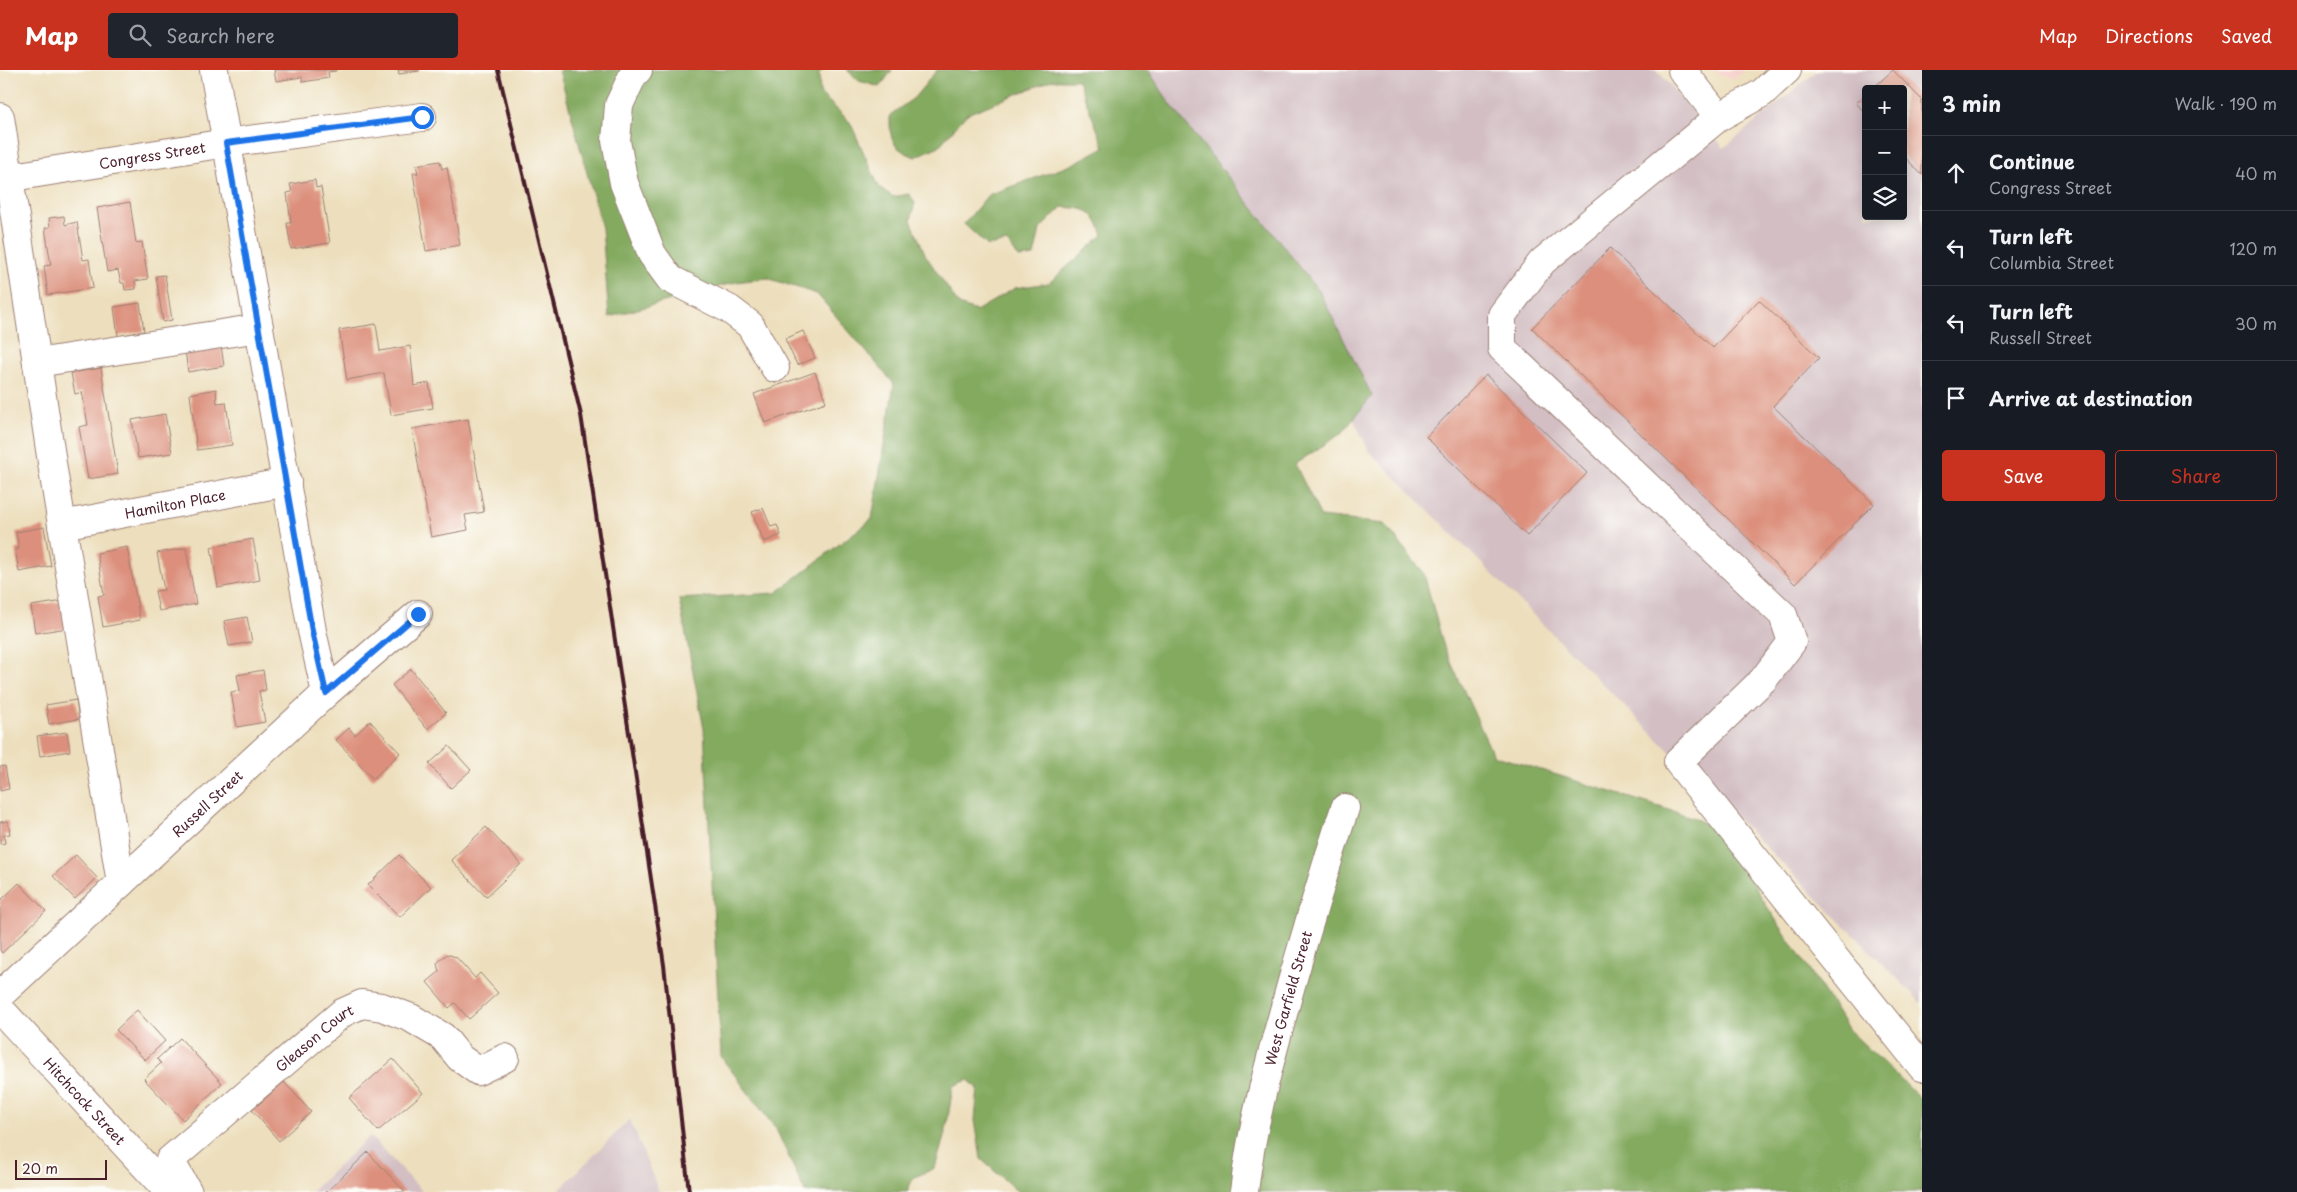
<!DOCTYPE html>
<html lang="en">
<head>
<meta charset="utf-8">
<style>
  :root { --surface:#171b24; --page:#20242c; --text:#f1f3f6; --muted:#9ea1a6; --line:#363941; --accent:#c8321e }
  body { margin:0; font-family:"Playpen Sans",sans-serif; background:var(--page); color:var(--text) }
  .controls { position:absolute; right:15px; top:15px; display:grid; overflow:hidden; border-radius:5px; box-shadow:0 2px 12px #0003 }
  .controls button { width:45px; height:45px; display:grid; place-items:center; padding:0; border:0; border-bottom:1px solid var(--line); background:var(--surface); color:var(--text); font:25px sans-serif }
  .scale { position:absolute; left:15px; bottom:12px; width:92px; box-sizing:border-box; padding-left:5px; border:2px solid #4a1f2b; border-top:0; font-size:14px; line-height:18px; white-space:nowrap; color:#4a1f2b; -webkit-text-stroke:4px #fdfcf7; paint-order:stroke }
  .stop { position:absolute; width:15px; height:15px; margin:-11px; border:4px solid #1a73e8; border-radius:50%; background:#fff }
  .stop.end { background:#1a73e8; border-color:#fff; box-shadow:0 1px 5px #0008 }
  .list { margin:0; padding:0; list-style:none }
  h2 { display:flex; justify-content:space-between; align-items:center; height:65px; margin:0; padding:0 20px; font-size:21px }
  h2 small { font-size:16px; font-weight:400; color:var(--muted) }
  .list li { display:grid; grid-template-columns:32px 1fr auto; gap:15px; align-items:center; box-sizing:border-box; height:75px; padding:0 20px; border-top:1px solid var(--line) }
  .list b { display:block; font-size:19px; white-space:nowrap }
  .list p { margin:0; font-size:16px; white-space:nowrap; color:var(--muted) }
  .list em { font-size:16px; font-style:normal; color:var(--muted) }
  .actions { display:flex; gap:10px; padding:15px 20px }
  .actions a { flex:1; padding:11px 0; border:1px solid var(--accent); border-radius:5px; text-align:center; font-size:18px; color:var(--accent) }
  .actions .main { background:var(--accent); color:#fff }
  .icon { flex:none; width:28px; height:28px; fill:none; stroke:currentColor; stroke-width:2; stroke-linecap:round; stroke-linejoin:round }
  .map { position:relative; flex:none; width:1922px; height:1122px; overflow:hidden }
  header { display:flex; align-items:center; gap:30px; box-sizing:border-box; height:70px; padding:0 25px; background:var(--accent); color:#fff }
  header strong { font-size:24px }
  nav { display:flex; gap:28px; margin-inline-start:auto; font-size:18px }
  .search { width:350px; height:45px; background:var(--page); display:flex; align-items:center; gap:12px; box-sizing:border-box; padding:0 18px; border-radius:5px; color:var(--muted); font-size:19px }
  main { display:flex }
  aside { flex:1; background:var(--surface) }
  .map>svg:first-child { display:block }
  .built { fill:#f7d0cc }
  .industrial { fill:#d2bec3; fill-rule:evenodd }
  .forest { fill:#84aa60; stroke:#676446 }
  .building { fill:#dc8f7b }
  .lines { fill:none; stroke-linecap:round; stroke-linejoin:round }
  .minor-casing { stroke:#9c7f74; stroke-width:30 }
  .minor { stroke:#fff; stroke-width:28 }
  .rail { stroke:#4a1f2b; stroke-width:4 }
  .route { stroke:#1a73e8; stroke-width:6 }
  .labels { text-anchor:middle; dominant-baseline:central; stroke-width:5; stroke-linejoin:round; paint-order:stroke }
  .street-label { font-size:14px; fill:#4a1f2b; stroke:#fdfcf7 }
</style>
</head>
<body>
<header>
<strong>Map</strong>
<div class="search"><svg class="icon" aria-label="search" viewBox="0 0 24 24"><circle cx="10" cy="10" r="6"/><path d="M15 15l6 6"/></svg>Search here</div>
<nav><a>Map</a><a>Directions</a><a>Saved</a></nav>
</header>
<main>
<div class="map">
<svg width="1922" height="1122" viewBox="0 0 1922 1122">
  <rect width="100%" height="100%" fill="#fdfcf7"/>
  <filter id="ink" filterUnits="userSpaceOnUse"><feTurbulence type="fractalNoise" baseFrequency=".02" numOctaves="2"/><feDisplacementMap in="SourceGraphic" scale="10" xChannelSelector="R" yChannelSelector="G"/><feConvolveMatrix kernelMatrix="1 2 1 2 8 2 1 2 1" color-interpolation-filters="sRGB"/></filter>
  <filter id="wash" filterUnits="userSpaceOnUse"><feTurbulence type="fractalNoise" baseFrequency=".0096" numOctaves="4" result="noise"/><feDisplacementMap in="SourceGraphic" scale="20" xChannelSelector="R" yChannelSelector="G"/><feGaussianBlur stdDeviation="1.12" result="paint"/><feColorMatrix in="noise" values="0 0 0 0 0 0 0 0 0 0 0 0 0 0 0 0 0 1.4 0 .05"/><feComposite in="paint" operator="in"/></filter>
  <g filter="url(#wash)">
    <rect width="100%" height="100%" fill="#eddfbd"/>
    <!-- built -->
    <path class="built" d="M1713 0H1744L1733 9 1716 3Z"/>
    <!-- industrial -->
    <g class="industrial">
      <path d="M1134 0H1657L1724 78 1818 0H1922V933L1369 381 1271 181ZM1866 19H1903V146H1866Z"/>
      <path d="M630 1049 659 1122H557Z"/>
      <path d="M370 1066 423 1122H311Z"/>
    </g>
    <!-- forest -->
    <g class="forest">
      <path d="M559 0H823L819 4 820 23 850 52 879 117 893 127 909 124 915 132 911 150 926 186 959 235 976 241 1015 218 1049 213 1103 165C1093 139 1088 139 1062 137L1040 159 1034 186 1019 188 1007 172 988 176 964 154 988 125 1071 95 1104 77 1078 10H1052L967 44 939 76 915 87C891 77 890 71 890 45L914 28 937 0H1148L1171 35 1319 221 1372 326 1342 363 1295 394 1321 447 1385 454 1424 504 1444 577 1493 685 1695 748 1725 766 1766 835 1849 960 1922 1030V1122H1018L981 1089 975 1050 978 1018 968 1010 953 1016 946 1060 935 1098 913 1108 907 1122H805L776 1059 721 987 704 659 679 529 776 523 872 449 894 314 817 224 767 208 736 212 609 247 602 158Z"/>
      <path d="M847 0H892L880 17 859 11Z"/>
    </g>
    <g id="blocks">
      <!-- building -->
      <g class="building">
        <path d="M274 0H336V1L328 2 329 8 302 12V7L276 11Z"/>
        <path d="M398 0H419V1L399 4Z"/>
        <path d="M1893 0 1922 30V105L1903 85V19H1872Z"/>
        <path d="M1866 25V44L1856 33Z"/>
        <path d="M440 91 442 99 447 97 460 175 426 181 413 103H418L416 95Z"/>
        <path d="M315 110 316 118 321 117 330 173 291 179 287 153H291L287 123 292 122 290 114Z"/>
        <path d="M130 132 136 173 142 172 148 209 135 211 136 219 125 220 124 213H121L118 200 107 202 97 138Z"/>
        <path d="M64 146 65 155 77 152 83 190 89 189 93 218 48 225 44 196 51 195 45 158 50 157 49 148Z"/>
        <path d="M1610 178 1713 278 1759 230 1819 288 1773 336 1874 434 1795 514 1532 258Z"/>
        <path d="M165 205 172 250 163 252 156 206Z"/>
        <path d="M140 233 144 261 118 266 114 237Z"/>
        <path d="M376 254 380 281 410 276 414 316 429 313 433 338 391 345 384 303 347 310 339 260Z"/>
        <path d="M803 261 815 288 797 295 785 269Z"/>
        <path d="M221 275 224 296 188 302 185 280Z"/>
        <path d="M101 298 118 404 88 409 79 357 88 355 82 322 75 324 71 303Z"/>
        <path d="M815 302 826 332 765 353 754 324Z"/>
        <path d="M1486 305 1587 403 1527 466 1426 367Z"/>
        <path d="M216 319 217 333 226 332 232 375 197 380 190 324Z"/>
        <path d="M165 344 172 383 138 388 132 350Z"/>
        <path d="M468 349 484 442 465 445 468 460 431 467 412 359Z"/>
        <path d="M763 438 771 457 777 455 781 465 764 472 752 442Z"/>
        <path d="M44 457 51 496 19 502 15 479H19L16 462Z"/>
        <path d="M253 469 260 510 218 518 211 477Z"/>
        <path d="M127 477 140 550 103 557 98 526 104 525 97 483Z"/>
        <path d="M186 478 196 534 159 541 155 521 164 520 157 483Z"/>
        <path d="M64 531 68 558 35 563 31 536Z"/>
        <path d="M247 547 252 572 229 576 224 551Z"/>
        <path d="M411 599 446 643 427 659 392 615Z"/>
        <path d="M263 600 266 620 259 621 265 652 237 657 231 622 240 621 237 605Z"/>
        <path d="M76 630 79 649 49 654 46 635Z"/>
        <path d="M370 651 400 683 373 709 336 670 349 658 355 665Z"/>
        <path d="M67 662 70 681 40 686 37 666Z"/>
        <path d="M449 676 471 700 451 718 429 694Z"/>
        <path d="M5 696 9 719 0 721V697Z"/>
        <path d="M8 751 10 764 4 765 5 773 0 774V752Z"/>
        <path d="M486 757 521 794 486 827 451 790Z"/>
        <path d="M76 785 97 808 75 829 53 806Z"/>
        <path d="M399 785 431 817 400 847 368 815Z"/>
        <path d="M19 813 46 841 2 883 0 880V831Z"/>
        <path d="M447 884 456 887 475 908 480 903 498 923 469 949 455 933 449 938 427 912 439 902 437 893Z"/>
        <path d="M137 940 165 971 145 990 116 960Z"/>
        <path d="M180 968 222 1013 183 1050 144 1009 161 993 157 989Z"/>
        <path d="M393 989 423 1023 378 1061 349 1028Z"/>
        <path d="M284 1012 311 1042 279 1071 252 1040Z"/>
        <path d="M368 1082 405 1122H326Z"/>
      </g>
    </g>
  </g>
  <g filter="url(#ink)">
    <use href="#blocks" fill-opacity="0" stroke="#9c7f74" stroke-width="1"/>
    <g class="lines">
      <!-- minor casing -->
      <g class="minor-casing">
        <g id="minor">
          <path d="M214 0 312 561 326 623"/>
          <path d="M638 0 633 5 619 35 616 71 624 113 652 184 670 209 729 239 750 255 775 298"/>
          <path d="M1682 0 1719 47"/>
          <path d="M1787 0 1762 23 1719 47 1542 192 1502 245V278L1783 545 1792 572 1763 610 1678 692 1922 997"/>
          <path d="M0 47 54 406 121 813"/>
          <path id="s1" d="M0 109 226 73 422 47"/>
          <path d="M37 293 259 258"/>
          <path id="s2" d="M62 455 287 412"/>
          <path id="s3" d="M0 925 326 623 418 544"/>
          <path id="s4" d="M0 939 169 1122"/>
          <path id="s5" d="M188 1122 170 1090 342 943 362 934 382 937 411 948 443 967 460 988 478 1001 505 988"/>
          <path id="s6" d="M1244 1122C1252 1051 1272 984 1291 915 1308 856 1325 797 1345 738"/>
        </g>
      </g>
      <!-- minor -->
      <use href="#minor" class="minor"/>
      <!-- rail -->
      <path class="rail" d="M498 0 581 345 664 895 689 1122"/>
    </g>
  </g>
  <g class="lines" filter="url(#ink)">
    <!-- route -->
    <path class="route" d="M418 544 326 623 312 561 226 73 422 47"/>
  </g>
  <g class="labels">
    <!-- street labels -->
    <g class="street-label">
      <text stroke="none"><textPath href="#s1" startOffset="154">Congress Street</textPath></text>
      <text stroke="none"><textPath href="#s2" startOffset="115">Hamilton Place</textPath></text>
      <text stroke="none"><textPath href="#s3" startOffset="282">Russell Street</textPath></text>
      <text stroke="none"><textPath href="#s6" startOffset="199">West Garfield Street</textPath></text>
      <text stroke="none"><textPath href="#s5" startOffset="226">Gleason Court</textPath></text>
      <text stroke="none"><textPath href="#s4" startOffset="125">Hitchcock Street</textPath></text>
    </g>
  </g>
</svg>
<div class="controls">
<button>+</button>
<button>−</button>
<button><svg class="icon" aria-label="layers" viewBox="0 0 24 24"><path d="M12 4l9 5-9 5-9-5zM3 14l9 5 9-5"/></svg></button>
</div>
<div class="scale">20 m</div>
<div class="stop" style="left:422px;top:47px"></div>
<div class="stop end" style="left:418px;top:544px"></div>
</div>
<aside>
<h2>3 min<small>Walk · 190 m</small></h2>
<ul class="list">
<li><svg class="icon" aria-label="ahead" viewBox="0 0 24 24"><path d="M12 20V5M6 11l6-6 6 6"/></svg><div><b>Continue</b><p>Congress Street</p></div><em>40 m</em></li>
<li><svg class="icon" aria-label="left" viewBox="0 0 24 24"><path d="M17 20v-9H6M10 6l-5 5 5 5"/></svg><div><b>Turn left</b><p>Columbia Street</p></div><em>120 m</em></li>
<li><svg class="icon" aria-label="left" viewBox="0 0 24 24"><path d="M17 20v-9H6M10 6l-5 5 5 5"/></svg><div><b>Turn left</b><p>Russell Street</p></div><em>30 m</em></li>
<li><svg class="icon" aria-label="arrive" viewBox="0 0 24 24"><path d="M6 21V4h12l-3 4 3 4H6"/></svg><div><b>Arrive at destination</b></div></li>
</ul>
<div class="actions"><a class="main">Save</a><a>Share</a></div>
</aside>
</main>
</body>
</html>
